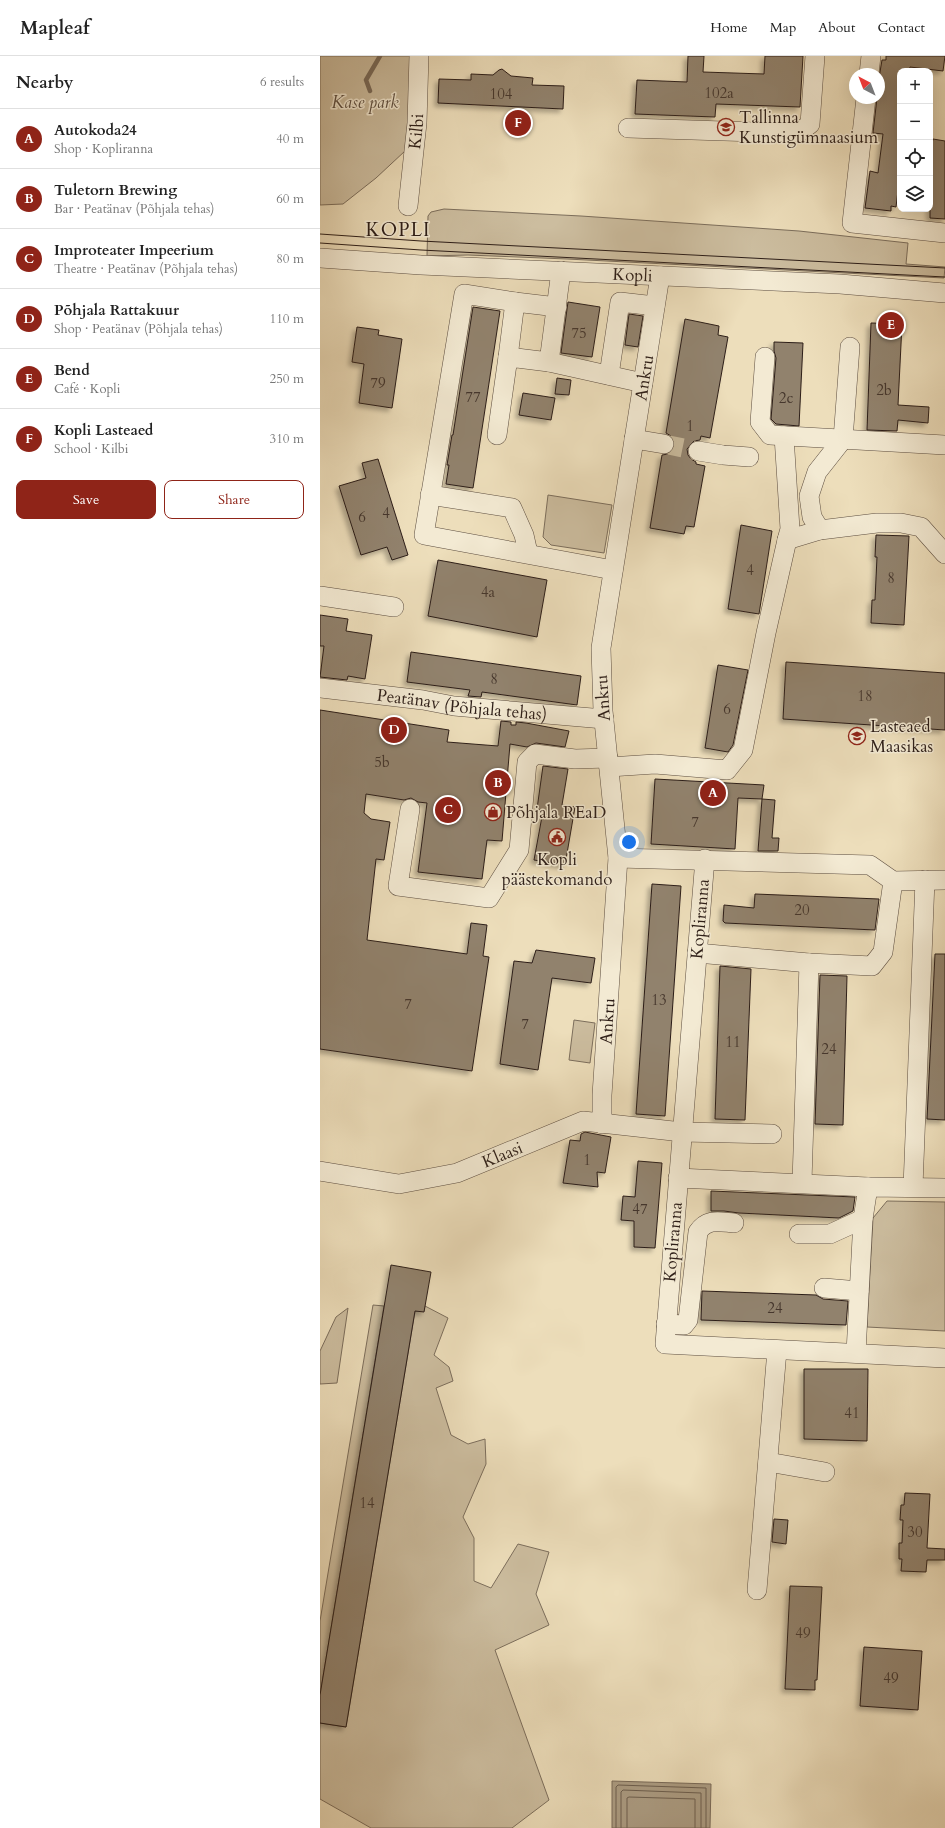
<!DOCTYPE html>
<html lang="en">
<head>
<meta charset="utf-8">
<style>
  :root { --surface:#fff; --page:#f2f2f2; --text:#222; --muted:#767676; --line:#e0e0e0; --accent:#8f2418 }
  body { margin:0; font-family:Cardo,serif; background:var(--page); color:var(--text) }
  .controls { position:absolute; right:12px; top:12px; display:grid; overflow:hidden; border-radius:8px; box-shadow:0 4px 16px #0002 }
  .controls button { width:36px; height:36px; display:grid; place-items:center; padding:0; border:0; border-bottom:1px solid var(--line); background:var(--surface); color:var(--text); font:20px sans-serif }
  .compass { position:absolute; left:529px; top:12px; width:36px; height:36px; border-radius:50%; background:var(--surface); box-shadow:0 4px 16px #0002; rotate:318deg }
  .you { position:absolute; left:309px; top:786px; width:14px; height:14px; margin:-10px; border:3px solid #fff; border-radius:50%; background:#1a73e8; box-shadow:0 0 0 6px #1a73e833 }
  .badge { display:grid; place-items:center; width:26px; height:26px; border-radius:50%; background:var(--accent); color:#fff; font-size:13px; font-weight:700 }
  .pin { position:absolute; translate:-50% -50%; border:2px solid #fff; box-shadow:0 1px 4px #0006 }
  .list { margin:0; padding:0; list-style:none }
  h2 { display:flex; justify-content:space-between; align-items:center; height:52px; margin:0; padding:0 16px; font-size:17px }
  h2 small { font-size:13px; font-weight:400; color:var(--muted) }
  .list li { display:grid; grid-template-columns:26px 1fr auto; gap:12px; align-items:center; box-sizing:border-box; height:60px; padding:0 16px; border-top:1px solid var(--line) }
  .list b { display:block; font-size:15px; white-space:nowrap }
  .list p { margin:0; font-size:13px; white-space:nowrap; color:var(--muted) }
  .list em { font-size:13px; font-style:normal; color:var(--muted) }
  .actions { display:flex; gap:8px; padding:12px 16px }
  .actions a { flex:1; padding:9px 0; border:1px solid var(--accent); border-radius:8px; text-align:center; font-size:14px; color:var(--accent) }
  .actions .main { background:var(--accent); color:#fff }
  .icon { flex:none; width:22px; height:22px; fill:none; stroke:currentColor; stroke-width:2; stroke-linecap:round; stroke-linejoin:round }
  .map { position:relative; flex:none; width:625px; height:1772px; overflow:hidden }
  header { display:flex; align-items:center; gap:24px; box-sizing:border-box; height:56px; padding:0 20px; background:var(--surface); border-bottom:1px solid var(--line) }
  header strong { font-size:19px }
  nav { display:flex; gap:22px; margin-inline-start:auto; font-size:14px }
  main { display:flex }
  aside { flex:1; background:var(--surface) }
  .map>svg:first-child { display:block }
  .green { fill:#ccbd9f; stroke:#7c6e5c }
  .water { fill:#ac9d84; stroke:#796a59 }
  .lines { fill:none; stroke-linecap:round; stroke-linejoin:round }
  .shore { stroke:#6c5e4e; stroke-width:1 }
  .stream { stroke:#796a59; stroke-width:4.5 }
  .building { fill:#91826d; stroke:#2d1e18; filter:url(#shadow) }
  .minor-tunnel { stroke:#c7b89a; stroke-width:19; stroke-dasharray:19 10; stroke-linecap:butt }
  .minor-casing { stroke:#5d4e41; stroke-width:20 }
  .minor { stroke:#f3ead3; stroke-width:19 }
  .tram { stroke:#2d1e18; stroke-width:1 }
  .labels { text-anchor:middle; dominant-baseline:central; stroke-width:3; stroke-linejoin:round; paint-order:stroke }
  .number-label { font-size:15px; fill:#46372d }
  .park-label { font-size:17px; font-style:italic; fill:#5d4e40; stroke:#f3ead3 }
  .poi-label { font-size:17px; fill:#2d1e18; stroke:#f3ead3; text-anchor:start }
  .street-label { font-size:17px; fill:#2d1e18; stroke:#f3ead3 }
  .quarter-label { font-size:19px; letter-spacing:1px; fill:#2d1e18; stroke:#f3ead3 }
</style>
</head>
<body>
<header>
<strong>Mapleaf</strong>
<nav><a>Home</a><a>Map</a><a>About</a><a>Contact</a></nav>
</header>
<main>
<aside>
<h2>Nearby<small>6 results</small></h2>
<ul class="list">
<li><span class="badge">A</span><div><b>Autokoda24</b><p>Shop · Kopliranna</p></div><em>40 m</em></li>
<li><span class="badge">B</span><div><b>Tuletorn Brewing</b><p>Bar · Peatänav (Põhjala tehas)</p></div><em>60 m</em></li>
<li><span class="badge">C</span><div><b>Improteater Impeerium</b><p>Theatre · Peatänav (Põhjala tehas)</p></div><em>80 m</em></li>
<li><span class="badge">D</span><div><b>Põhjala Rattakuur</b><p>Shop · Peatänav (Põhjala tehas)</p></div><em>110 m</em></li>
<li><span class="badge">E</span><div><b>Bend</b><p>Café · Kopli</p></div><em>250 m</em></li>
<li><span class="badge">F</span><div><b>Kopli Lasteaed</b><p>School · Kilbi</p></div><em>310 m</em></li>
</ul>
<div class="actions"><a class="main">Save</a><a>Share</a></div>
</aside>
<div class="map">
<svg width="625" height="1772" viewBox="0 0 625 1772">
  <defs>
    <filter id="shadow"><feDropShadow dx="-3.5" dy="3.5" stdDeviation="2" flood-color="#0004"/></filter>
  </defs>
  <rect width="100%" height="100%" fill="#eddebb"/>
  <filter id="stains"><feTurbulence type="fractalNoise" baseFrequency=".005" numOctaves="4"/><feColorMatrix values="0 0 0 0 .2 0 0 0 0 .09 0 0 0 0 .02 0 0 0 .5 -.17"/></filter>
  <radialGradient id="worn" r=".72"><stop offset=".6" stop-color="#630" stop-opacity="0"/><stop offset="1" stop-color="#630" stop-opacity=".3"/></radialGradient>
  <!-- green -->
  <g class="green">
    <path d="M0 0H95L85 95 56 122 23 148 0 149Z"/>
    <path d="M124 153 261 160 479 175 588 187 586 208 625 211 624 222 247 203 148 199 107 200 108 160 111 156Z"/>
    <path d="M228 439 292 449 284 497 231 489 223 481Z"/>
    <path d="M254 964 275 967 270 1007 249 1004Z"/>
    <path d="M567 1145 625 1146V1275L547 1271 553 1162Z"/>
    <path d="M53 1249 64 1250 0 1639V1565Z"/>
    <path d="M105 1250 128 1262 114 1299 129 1311 133 1325 116 1332 131 1379 148 1388 165 1383 166 1408 143 1461 154 1482V1525L171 1532 198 1488 229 1496 216 1538 229 1569 175 1594 229 1744 192 1772H51L0 1743V1667L26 1671 95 1255H104Z"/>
    <path d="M28 1252 17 1327 0 1328V1295L16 1261Z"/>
  </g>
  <!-- water -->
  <path class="water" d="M292 1725 391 1728 390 1772H292Z"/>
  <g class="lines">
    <!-- shore -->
    <g class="shore">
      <path d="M296 1772V1731L298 1729 386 1732V1772"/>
      <path d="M301 1772V1736L303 1734 381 1737V1772"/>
      <path d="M307 1772V1742L309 1741 375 1743V1772"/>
    </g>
    <!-- stream -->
    <path class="stream" d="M50 35 46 24 60 0"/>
  </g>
  <!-- building -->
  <g class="building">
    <path d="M368 0H384L383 16 444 18 445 0H483L480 51 396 48 395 61 315 58 317 24 367 26Z"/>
    <path d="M566 0H625L623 15 590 11 589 15H580V118L576 151 571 150V155L545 152 550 115 558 117 563 78 553 77 557 42H559V22L562 4H566Z"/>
    <path d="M182 13 191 20 213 22 212 29 244 30 243 53 118 47 119 23 151 24V18L173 19 179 14Z"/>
    <path d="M613 83 625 85V163L610 162V98Z"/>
    <path d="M248 246 280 251 272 301 241 297Z"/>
    <path d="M153 251 180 255 153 432 126 428 129 409H127L132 379H133Z"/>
    <path d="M309 258 323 260 318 291 305 289Z"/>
    <path d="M365 263 399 270 398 279 408 281 390 382 381 380 380 384 374 385 367 393 368 399 371 403 376 406V408L385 410 374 471 366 470 364 478 330 472 342 399 348 398 355 390 354 384 351 380 346 377Z"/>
    <path d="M551 267 582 268 578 349 609 351 608 367 578 364 577 375 547 374Z"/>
    <path d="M37 271 59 274 58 279 82 283 72 352 39 347 44 308 32 306Z"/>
    <path d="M454 286 483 287 479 370 456 368 451 363 456 302 454 295Z"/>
    <path d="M237 322 251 324 249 339 235 338Z"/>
    <path d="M203 337 235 342 231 364 199 359Z"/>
    <path d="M58 403 88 499 72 504 67 491 41 499 19 430 46 422 42 407Z"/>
    <path d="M421 469 452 475 439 558 408 553Z"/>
    <path d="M556 479 589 480 584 569 551 567 552 544H555L557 501H555Z"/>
    <path d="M118 504 227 524 217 581 108 560Z"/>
    <path d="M0 559 28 563 26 575 52 579 45 623 28 620 27 624 0 621 4 590H0Z"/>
    <path d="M91 596 261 620 257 649 162 636 161 641 148 640 150 634 87 626Z"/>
    <path d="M466 606 625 617V674L463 663Z"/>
    <path d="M398 609 428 614 413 689 408 696 385 692Z"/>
    <path d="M0 654 129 674 127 686 178 690 181 665 191 666V669H196V666L206 667 249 675 245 691 216 687 207 691 190 688 182 785 167 784 162 823 98 816 107 747 98 746 91 742 84 744 46 738 44 757 51 763 70 766 64 804 56 803 47 884 147 898 151 867 167 869 163 900 169 901 152 1015 0 993Z"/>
    <path d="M223 710 248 713 242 749 255 751 245 809 214 804 223 755 217 753Z"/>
    <path d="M335 723 444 729 442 743 418 742 415 793 331 788Z"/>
    <path d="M442 743 455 744 452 782H459L458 795H438Z"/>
    <path d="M332 828 361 830 345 1060 316 1058Z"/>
    <path d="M435 838 559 843 555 874 405 867 403 865 404 849 434 852Z"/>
    <path d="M216 894 275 902 271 927 232 922 218 1014 180 1008 194 905 212 907Z"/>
    <path d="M615 898H625V1064L607 1063Z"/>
    <path d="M400 910 431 913 425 1064 395 1063Z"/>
    <path d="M500 919 527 920 523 1069 495 1068Z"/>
    <path d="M265 1076 291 1081 285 1117 277 1116 278 1131 243 1127 250 1084 260 1085 261 1078Z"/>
    <path d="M318 1105 342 1107 335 1192 314 1191V1165L301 1164 303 1140 315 1141Z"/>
    <path d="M391 1135 535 1141 533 1155 519 1162 419 1157 404 1155H391Z"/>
    <path d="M71 1209 111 1216 104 1256 95 1255 26 1671 0 1667V1639Z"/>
    <path d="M382 1235 496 1239 503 1243 528 1245 526 1269 381 1264Z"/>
    <path d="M484 1313H548L547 1385 484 1383Z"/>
    <path d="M585 1437 610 1438 607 1492 625 1493V1504H607L606 1516 581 1515 582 1503H579V1487H582L583 1464H580L581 1449H584Z"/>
    <path d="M454 1463 468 1464 466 1488 452 1486Z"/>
    <path d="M470 1530 502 1531 497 1624H495V1634L465 1633Z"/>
    <path d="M544 1591 602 1595 598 1654 540 1650Z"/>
  </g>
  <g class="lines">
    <!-- minor-tunnel -->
    <path class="minor-tunnel" d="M344 388 378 395"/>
    <!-- minor casing -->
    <g class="minor-casing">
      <g id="minor">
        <path d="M549 18 551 0"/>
        <path d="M546 42 532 167 625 177"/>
        <path d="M308 72 467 77 481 75 490 68 495 0"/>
        <path id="s1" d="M88 150 97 67 99 0"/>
        <path id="s2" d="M0 202 101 209 520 228 625 237"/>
        <path d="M195 246 144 238 104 479 293 514"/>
        <path d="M188 301 195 246 237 251"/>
        <path d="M445 301 440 366 450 379 625 389"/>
        <path d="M229 306 323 327"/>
        <path d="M289 319 300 246 335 250"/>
        <path d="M177 379 188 301 229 306 241 215"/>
        <path d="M464 380 470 473 467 484"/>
        <path d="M314 383 344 388"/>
        <path d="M378 395 403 399 429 401"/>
        <path d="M110 439 192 452 204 479 208 497"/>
        <path d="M500 474 492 461 489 440 497 416 523 383 530 291"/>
        <path d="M0 540 74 551"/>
        <path id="s3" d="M0 632 103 644 134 650 284 663"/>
        <path d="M289 711 335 708 407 714 423 694 446 577 467 484 500 474 557 467H581L601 471 625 498"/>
        <path d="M90 753 78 830 169 842 199 794 207 706 215 698 255 703 288 702"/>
        <path d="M298 802 550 809 573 825 625 824"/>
        <path d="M385 803 345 1288 625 1302"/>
        <path d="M377 897 489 907"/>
        <path id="s4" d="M282 1068V1039L298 802 283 655 281 592 340 220"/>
        <path id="s5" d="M0 1115 79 1128 137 1117 263 1065 362 1076 452 1078"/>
        <path d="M358 1122 548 1131"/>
        <path d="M482 1126 489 907 552 910 563 896 573 825"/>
        <path d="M593 1131 605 824"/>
        <path d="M479 1178H510L543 1163"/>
        <path d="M504 1232 539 1235"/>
        <path d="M346 1268 364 1269 368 1264 378 1176C387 1162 400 1166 414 1167"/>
        <path d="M536 1297 543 1163 548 1131 625 1132"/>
        <path d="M448 1406 505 1416"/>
        <path d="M437 1534 457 1294"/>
      </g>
    </g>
    <!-- minor -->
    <use href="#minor" class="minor"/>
    <!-- tram -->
    <g class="tram">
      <path d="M0 178 101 185 625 212"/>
      <path d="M0 187 101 194 625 221"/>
    </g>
  </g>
  <!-- icons -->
  <defs>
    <g id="school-ring" transform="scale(0.9)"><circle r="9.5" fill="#f3ead3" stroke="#8f2418" stroke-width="1.5"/><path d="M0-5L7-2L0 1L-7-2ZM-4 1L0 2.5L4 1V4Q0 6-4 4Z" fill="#8f2418"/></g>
    <g id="shop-ring" transform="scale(0.9)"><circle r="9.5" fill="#f3ead3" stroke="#8f2418" stroke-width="1.5"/><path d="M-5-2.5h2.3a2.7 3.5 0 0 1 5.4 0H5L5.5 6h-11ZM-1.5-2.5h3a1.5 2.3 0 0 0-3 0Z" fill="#8f2418"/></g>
    <g id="civic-ring" transform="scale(0.9)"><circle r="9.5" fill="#f3ead3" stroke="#8f2418" stroke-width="1.5"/><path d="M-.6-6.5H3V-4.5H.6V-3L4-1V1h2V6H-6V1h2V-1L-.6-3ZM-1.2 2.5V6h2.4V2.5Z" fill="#8f2418"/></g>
  </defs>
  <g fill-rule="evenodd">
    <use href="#school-ring" x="406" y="71"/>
    <use href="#school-ring" x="537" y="680"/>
    <use href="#shop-ring" x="173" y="756"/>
    <use href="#civic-ring" x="237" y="781"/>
  </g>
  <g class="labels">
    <!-- number labels -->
    <g class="number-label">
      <text x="399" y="37">102a</text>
      <text x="181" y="38">104</text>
      <text x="259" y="277">75</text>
      <text x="58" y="327">79</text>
      <text x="564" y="334">2b</text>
      <text x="153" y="341">77</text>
      <text x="466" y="342">2c</text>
      <text x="370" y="370">1</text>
      <text x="66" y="457">4</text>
      <text x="42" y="461">6</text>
      <text x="430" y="514">4</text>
      <text x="571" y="522">8</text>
      <text x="168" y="536">4a</text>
      <text x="174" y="623">8</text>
      <text x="545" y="640">18</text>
      <text x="407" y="653">6</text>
      <text x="62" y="706">5b</text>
      <text x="375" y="766">7</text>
      <text x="482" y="854">20</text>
      <text x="339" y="944">13</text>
      <text x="88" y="948">7</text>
      <text x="205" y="968">7</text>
      <text x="413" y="986">11</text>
      <text x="509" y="993">24</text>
      <text x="267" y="1104">1</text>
      <text x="320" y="1153">47</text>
      <text x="455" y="1252">24</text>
      <text x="532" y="1357">41</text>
      <text x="47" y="1447">14</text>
      <text x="595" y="1476">30</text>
      <text x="483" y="1577">49</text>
      <text x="571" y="1622">49</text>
    </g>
    <!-- park labels -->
    <g class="park-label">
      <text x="45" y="46">Kase park</text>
    </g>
    <!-- poi labels -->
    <g class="poi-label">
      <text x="419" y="61">Tallinna<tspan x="419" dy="20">Kunstigümnaasium</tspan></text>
      <text x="550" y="670">Lasteaed<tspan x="550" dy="20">Maasikas</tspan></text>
      <text x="186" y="756">Põhjala REaD</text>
      <text x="237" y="803" text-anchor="middle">Kopli<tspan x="237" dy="20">päästekomando</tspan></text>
    </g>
    <!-- street labels -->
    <g class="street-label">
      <text stroke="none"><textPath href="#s1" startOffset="75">Kilbi</textPath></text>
      <text stroke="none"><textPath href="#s2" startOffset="313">Kopli</textPath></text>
      <text stroke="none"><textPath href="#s4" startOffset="751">Ankru</textPath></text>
      <text transform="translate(283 642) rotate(-94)">Ankru</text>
      <text stroke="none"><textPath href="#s3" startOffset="143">Peatänav (Põhjala tehas)</textPath></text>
      <text transform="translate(380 863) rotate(-85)">Kopliranna</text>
      <text stroke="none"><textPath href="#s4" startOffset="103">Ankru</textPath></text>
      <text stroke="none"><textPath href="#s5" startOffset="188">Klaasi</textPath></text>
      <text transform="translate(353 1186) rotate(-85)">Kopliranna</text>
    </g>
    <!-- quarter labels -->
    <g class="quarter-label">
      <text x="78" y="174">KOPLI</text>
    </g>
  </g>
  <rect width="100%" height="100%" filter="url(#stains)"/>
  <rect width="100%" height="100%" fill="url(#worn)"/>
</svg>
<div class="controls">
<button>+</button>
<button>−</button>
<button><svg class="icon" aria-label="locate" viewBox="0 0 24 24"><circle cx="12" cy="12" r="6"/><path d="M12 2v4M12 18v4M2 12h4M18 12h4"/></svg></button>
<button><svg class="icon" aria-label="layers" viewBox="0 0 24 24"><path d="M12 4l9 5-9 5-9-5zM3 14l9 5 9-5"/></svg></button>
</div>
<svg class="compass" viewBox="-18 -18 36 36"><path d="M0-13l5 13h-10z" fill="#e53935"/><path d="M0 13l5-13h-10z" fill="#767676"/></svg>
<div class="you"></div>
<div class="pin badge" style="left:393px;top:737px">A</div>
<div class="pin badge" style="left:178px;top:727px">B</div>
<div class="pin badge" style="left:128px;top:754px">C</div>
<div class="pin badge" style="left:74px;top:674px">D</div>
<div class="pin badge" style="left:571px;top:269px">E</div>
<div class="pin badge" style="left:198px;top:67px">F</div>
</div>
</main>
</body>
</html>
